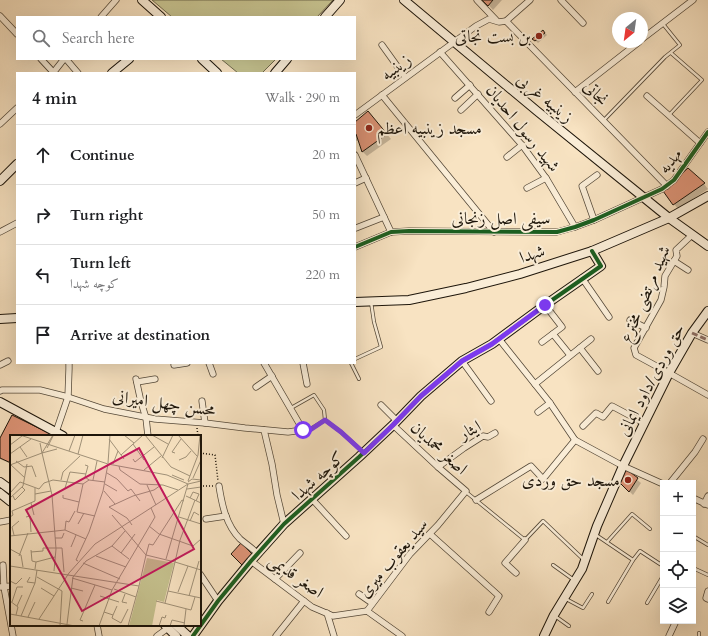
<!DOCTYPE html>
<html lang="en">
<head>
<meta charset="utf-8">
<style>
  :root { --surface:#fff; --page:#f6f6f6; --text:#202124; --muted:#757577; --line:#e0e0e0 }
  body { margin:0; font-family:Cardo,Amiri,serif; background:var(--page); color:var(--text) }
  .controls { position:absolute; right:12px; bottom:12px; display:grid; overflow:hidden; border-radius:0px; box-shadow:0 4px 16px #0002 }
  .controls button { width:36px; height:36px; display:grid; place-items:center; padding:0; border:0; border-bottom:1px solid var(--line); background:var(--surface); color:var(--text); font:20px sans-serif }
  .compass { position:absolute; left:612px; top:12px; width:36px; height:36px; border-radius:50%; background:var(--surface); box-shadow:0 4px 16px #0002; rotate:209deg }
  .stop { position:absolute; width:12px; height:12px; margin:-9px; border:3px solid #7c3aed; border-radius:50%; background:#fff }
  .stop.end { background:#7c3aed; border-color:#fff; box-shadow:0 1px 4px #0008 }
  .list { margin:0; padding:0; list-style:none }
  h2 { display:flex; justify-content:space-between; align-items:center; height:52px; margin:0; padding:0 16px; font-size:17px }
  h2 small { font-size:13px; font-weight:400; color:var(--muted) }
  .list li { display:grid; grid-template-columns:26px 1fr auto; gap:12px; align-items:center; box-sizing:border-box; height:60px; padding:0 16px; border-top:1px solid var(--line) }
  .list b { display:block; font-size:15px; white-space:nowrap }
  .list p { margin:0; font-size:13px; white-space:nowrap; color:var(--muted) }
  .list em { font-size:13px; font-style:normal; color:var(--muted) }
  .icon { flex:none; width:22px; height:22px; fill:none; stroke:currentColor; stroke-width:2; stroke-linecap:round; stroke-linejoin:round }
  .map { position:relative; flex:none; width:708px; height:636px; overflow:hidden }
  .search { position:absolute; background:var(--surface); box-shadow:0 4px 16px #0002; left:16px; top:16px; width:340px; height:44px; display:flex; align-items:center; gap:10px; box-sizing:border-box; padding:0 14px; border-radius:0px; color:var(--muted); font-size:15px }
  .panel { position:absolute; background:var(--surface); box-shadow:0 4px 16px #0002; left:16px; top:72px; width:340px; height:292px; border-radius:0px }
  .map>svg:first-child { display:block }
  .green { fill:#c5c18e; stroke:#716b4c }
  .shadow { fill:#0003 }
  .building { fill:#dd9376; stroke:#1d150a }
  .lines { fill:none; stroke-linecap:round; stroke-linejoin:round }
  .lane-casing { stroke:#544838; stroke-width:4 }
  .street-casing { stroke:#544838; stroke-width:7 }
  .secondary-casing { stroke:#1d150a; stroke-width:10 }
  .path { stroke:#1d150a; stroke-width:1.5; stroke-dasharray:1 2; stroke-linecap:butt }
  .lane { stroke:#faedd7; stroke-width:2.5 }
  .street { stroke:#faedd7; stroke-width:5.5 }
  .secondary { stroke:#faedd7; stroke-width:8 }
  .quiet { stroke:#8d6e63; stroke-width:3; stroke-dasharray:6 3; stroke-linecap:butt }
  .cycleway-casing { stroke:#faedd7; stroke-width:6 }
  .cycleway { stroke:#1b5e20; stroke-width:4 }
  .route { stroke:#7c3aed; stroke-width:5 }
  .poi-dot { fill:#8f2418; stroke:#faedd7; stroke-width:1.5 }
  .labels { text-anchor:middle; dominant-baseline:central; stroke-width:4; stroke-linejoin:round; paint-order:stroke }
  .poi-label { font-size:17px; fill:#1d150a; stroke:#faedd7; text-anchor:end }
  .street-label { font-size:17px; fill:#1d150a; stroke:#faedd7 }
  .inset-road { fill:none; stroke:#a09178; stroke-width:1 }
  .view { fill:#c2185b; fill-opacity:0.15; stroke:#c2185b; stroke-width:2 }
  .inset-edge { fill:none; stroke:#1d150a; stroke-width:2 }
</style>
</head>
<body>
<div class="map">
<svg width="708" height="636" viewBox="0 0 708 636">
  <rect width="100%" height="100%" fill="#f8e3c2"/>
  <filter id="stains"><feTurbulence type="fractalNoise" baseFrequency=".005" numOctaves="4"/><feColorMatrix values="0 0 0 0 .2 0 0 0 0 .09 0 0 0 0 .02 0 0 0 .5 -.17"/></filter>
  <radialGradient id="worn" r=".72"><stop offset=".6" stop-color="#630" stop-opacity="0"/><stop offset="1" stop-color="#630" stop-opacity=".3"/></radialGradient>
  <!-- green -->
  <g class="green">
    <path d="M152 0H333L317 17H172Z"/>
    <path d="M221 59H276L262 73H238Z"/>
  </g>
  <!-- shadow -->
  <g class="shadow">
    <path d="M484 0H502L493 10Z"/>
    <path d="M543 31 547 35 538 43 534 39Z"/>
    <path d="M373 118 391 139 367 156 363 152 359 140 357 141 355 140V123Z"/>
    <path d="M688 170 704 184 708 189 678 209 674 204Z"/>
    <path d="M12 416 53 436H11V464L0 459V441Z"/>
    <path d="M626 471 641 483 633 495 619 481Z"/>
  </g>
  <!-- building -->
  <g class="building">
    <path d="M482 0H493L488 6Z"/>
    <path d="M543 30 545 33 535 41 532 39Z"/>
    <path d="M368 111 387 134 362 152 356 134H355V122Z"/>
    <path d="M688 168 705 183 673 205 663 191Z"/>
    <path d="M12 415 55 436H11V463L0 458V438Z"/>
    <path d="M626 469 638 478 629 492 618 481Z"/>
    <path d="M241 543 252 554 243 566 231 554Z"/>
  </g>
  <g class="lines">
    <!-- lane casing -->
    <g class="lane-casing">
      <g id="lane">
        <path d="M669 115 702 80 671 53"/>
        <path d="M604 120 665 57 680 45 663 24"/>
        <path d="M355 359 381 347 374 322 371 302"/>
        <path d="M351 363 359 379"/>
        <path d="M291 408 314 395 324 410 325 420"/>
        <path d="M303 430H309L325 420 341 432 362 451"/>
        <path d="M466 492 525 540 543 521 583 559"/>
        <path d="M596 535 633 560"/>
        <path d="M693 536 708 545"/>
        <path d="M607 542 632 514 650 529"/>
        <path d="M553 565 574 580"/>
        <path d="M693 568 708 575"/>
        <path d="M566 599 583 608 592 594"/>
        <path d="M608 602 633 560 640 551 663 566"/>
        <path d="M647 603 663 576"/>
        <path d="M555 616 569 626"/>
        <path d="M699 636V633"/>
      </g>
    </g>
    <!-- street casing -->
    <g class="street-casing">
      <g id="street">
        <path d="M477 0 496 20"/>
        <path d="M561 0 583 23"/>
        <path d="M0 16 17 34"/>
        <path d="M101 17 116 0"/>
        <path d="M506 21 667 186"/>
        <path d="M642 39 693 0"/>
        <path d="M382 45 405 77"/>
        <path d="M440 52 522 145 546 178 575 227"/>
        <path d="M41 59 54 73"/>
        <path d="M66 59 78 73"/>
        <path d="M53 73 64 59"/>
        <path d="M575 92 639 42"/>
        <path d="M382 95 494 232"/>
        <path d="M647 96 700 143"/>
        <path d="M455 98 470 85"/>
        <path d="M461 110 478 94"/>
        <path d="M355 115 476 26 489 19 499 22 506 21 530 0"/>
        <path d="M0 124 17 108"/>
        <path d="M355 155 391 232"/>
        <path d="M507 157 522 145"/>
        <path d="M355 183 366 178"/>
        <path d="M527 188 546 178"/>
        <path d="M594 220 582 186 597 175"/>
        <path d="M356 228 384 217"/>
        <path d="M0 232 17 223"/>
        <path d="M692 235 676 250 677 256 665 276 664 287 661 300 634 348 636 355 669 373 708 395"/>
        <path d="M355 247 391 232 409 231 557 232 575 227 594 220 662 189 674 180 708 132"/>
        <path d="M674 261 688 270"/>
        <path d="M582 278 609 317"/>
        <path d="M630 320 646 328"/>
        <path d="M692 333 708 340"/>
        <path d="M553 334 570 355"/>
        <path d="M499 339 550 403 575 440 623 466 663 484"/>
        <path d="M542 342 562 327 545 305"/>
        <path d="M580 348 598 371"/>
        <path d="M462 361 491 401"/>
        <path d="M209 363 213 374"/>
        <path d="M303 363 307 384"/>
        <path d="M0 365 8 361"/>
        <path d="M174 365 187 363"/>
        <path d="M136 379 141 402 146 418 148 436"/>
        <path d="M137 382 155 379"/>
        <path d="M535 384 591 339"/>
        <path d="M256 387 272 376"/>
        <path d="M0 391 2 390H40L68 397 104 409 155 419 205 423 245 428 288 432 303 430 264 363"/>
        <path d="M202 401 205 423"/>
        <path d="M381 405 397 421"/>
        <path d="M538 412 550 403"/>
        <path d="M583 426 596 413 603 417 612 406 644 423"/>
        <path d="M264 430 272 464 277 495 284 524"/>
        <path d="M56 432 68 397 69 369V363"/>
        <path d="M438 467 464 448 483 436 488 437 495 433"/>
        <path d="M670 483 695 452 703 439"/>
        <path d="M219 486C222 505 226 525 240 539 246 544 252 548 257 553"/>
        <path d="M693 498 708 505"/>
        <path d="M312 499 346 536"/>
        <path d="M476 500 531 466 543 479 575 440"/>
        <path d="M704 504 708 496"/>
        <path d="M206 519 226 516"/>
        <path d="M0 522 11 520"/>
        <path d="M430 534 499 596 489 612"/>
        <path d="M251 561 312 607 333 616 367 611 410 554 438 525 466 491 438 467 393 425"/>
        <path d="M3 565 4 587 13 636"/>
        <path d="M516 573 505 563 525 540"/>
        <path d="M200 574 218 601"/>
        <path d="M275 579 300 553"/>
        <path d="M0 587 11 586"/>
        <path d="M708 591 706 598 708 599"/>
        <path d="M359 594 372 603"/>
        <path d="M367 611 402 636"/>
        <path d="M327 613 334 636"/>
        <path d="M97 625 99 636"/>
        <path d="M157 636 168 628"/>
        <path d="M276 636 304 601"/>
        <path d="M669 636 676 621"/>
      </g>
    </g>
    <!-- secondary casing -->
    <g class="secondary-casing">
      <g id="secondary">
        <path d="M142 0 161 17"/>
        <path d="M404 0 537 111 669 218 708 246"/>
        <path d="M325 17 340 0"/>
        <path d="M202 59 217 73"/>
        <path d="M112 73 129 59"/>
        <path d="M275 73 287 59"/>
        <path d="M0 181 17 164"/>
        <path d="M355 302 409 300 466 288 520 274 592 251 669 218 708 196"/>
        <path d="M0 319 17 318"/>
        <path d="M0 402 63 436"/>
        <path d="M0 482 11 490"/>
        <path d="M0 493 11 502"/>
        <path d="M165 625 176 636"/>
        <path d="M176 625 188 636"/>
        <path d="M193 636 218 601 251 561 284 524 359 457 393 425 421 396 462 361 492 344 545 305 601 266 592 251"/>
        <path d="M544 636 554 615 582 569 597 526 623 466 669 373 692 333 708 311"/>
      </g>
    </g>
    <!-- path -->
    <g class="path">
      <path d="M197 428 198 436"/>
      <path d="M200 453 215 455 218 481"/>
      <path d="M200 486H214"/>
    </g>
    <!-- lane -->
    <use href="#lane" class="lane"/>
    <!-- street -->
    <use href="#street" class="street"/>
    <!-- secondary -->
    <use href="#secondary" class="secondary"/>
    <!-- quiet -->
    <path class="quiet" d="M692 333 708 340"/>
    <!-- cycleway casing -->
    <g class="cycleway-casing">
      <g id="cycleway">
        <path d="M355 247 391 232 409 231 557 232 575 227 594 220 662 189 674 180 708 132"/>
        <path d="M193 636 218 601 251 561 284 524 359 457 393 425 421 396 462 361 492 344 545 305 601 266 592 251"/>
      </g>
    </g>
    <!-- cycleway -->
    <use href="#cycleway" class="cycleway"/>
  </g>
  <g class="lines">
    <!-- route -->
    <path class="route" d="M303 430H310L325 420 341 432 364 453 393 425 421 396 462 361 492 344 545 305"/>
  </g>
  <!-- markers -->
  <g class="poi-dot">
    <circle cx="539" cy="36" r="4"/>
    <circle cx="369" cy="128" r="4"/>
    <circle cx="628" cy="480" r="4"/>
  </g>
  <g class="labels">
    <!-- poi labels -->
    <g class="poi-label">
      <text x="531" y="36">بن بست نجاتی</text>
      <text x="377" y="128" text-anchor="start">مسجد زینبیه اعظم</text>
      <text x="620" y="480">مسجد حق وردی</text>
    </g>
    <!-- street labels -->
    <g class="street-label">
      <text transform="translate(396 67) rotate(-37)">زینبیه</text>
      <text transform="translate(596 93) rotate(46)">نجاتی</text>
      <text transform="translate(545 98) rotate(39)">زینبیه غربی</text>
      <text transform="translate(523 128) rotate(51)">شهید رسول احدیان</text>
      <text transform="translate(670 161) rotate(-51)">مهدیه</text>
      <text x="501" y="218">سیفی اصل زنجانی</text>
      <text transform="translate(532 254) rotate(-18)">شهدا</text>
      <text transform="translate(645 294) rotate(-67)">شهید مرتضی مخترع</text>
      <text transform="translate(651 380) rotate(-62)">حق وردی/داود ایمانی</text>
      <text transform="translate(164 403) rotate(8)">محسن چهل امیرانی</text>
      <text transform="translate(470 430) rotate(-27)">ایثار</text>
      <text transform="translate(439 448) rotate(42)">اصغر محمدیان</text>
      <text transform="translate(318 476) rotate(-42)">کوچه شهدا</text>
      <text transform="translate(393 558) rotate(-50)">سید یعقوب میری</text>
      <text transform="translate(296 576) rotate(35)">اصغر قدیمی</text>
    </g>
  </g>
  <!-- overview -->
  <g transform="translate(10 435)">
    <rect width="191" height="191" fill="#f8e3c2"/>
    <path d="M137 123 164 128 154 167 147 165 142 191H119Z" fill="#c5c18e"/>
    <path class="inset-road" d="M10 0 98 29 157 40 178 49M114 0 124 8M135 0 161 32 180 41M142 0 158 9M168 0 187 21M99 4 114 24M30 8 32 18 47 14M123 9 134 25M0 10 12 1M10 12 17 22M37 13 43 1M59 16 65 0M32 18 42 60 46 114 44 136M165 18 162 17 171 4M0 19 21 4M68 19 73 0M111 20 133 0M152 23 163 0M123 24 125 27 144 12M169 25 176 22 181 16M6 26 14 32 22 31 26 42M98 28 100 0M0 29 15 43M103 29 108 16M0 30 32 18 43 0M75 30 78 31 75 42 79 45M109 31 110 35 130 49 153 50 168 55M134 35 151 21M97 38 107 44 118 56 121 54 130 66M162 40 174 45M183 43 191 25M51 45 53 37 70 21M79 45 73 49 67 77 85 81M79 45 95 47M83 45 87 26M178 46 188 20 190 0M178 47 182 44 191 45M95 49 107 56M137 50 146 70M55 53 60 37 76 39M177 54 191 52M94 56 105 69M0 58 10 47 29 54 34 48 43 45 73 49M25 59 41 56M53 60V63L69 67M3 61 5 65 15 55 12 52M176 61 191 68M0 63 13 51 17 29M180 63 183 57 189 59 186 66M185 65 170 105 165 127 191 135M21 68 24 80M102 80 136 120 139 109 143 110 172 65 174 66M0 82 3 80 2 76 25 66V53M16 82 20 81 21 97M169 82 191 89M180 86 184 77 189 80M68 89 74 78M122 90 117 83 99 72 123 61 144 55 151 50M139 91 149 99 183 111 191 104M55 95 56 86 59 87 65 76M4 100 2 92 9 86M0 101 55 95 76 104M45 103H52L54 98M102 111 119 124M61 112 66 100M0 114 11 120 13 132M21 115 22 126 26 127 25 134M21 117 33 116V113H52L54 137M111 118 125 99M9 121 18 98M86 121 116 132M156 124 178 49M68 126 66 125 79 97 93 56 98 29M26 127 45 122M73 128 110 144M0 131 129 151 136 120 165 127 158 156 191 163M20 142 17 147 25 148M27 142 52 156 50 191M62 143 102 155M0 146 6 149 12 143M31 153 44 161M61 153 73 156M104 154 126 162M168 157 178 131M115 159 112 167 117 168M90 161 109 167M179 161 189 126M0 166 8 172 6 180M146 166 181 175 185 162M2 167 7 152H13M155 168 158 156M7 171 12 160M94 177 103 180 107 171M0 179 65 191M103 180 102 183 111 188 118 174M11 181 25 148 27 135M18 182 25 167M29 184 59 138 85 109 178 49 191 46M73 186 70 185 85 150M57 189 63 142 76 126 102 111 115 96M89 191 102 155 145 82 141 73M118 191 129 151M149 191 152 182 155 183 156 180M160 191 162 185 175 188M174 191 176 174"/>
    <path class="view" d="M129 13 184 114 72 176 16 75Z"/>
    <rect width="191" height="191" class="inset-edge"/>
  </g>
  <rect width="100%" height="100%" filter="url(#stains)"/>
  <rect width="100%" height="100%" fill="url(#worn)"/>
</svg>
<div class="controls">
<button>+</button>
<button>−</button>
<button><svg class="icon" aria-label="locate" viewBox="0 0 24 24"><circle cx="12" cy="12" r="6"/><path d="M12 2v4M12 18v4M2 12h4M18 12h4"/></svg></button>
<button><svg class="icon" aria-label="layers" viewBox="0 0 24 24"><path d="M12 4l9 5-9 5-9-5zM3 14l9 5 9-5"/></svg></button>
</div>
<svg class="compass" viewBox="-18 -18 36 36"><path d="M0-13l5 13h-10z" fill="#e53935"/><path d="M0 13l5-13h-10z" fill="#757577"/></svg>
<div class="stop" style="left:303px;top:430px"></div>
<div class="stop end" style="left:545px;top:305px"></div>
<div class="search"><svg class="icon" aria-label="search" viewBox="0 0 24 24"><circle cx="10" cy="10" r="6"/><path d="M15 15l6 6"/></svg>Search here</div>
<section class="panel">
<h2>4 min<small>Walk · 290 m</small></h2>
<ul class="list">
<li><svg class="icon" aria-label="ahead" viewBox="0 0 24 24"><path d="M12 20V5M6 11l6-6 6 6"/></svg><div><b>Continue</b></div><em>20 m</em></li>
<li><svg class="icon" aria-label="right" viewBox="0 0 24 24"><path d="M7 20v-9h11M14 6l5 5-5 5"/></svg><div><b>Turn right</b></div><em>50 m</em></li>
<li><svg class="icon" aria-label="left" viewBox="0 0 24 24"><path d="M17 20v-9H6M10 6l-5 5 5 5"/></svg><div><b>Turn left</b><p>کوچه شهدا</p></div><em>220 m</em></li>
<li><svg class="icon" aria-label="arrive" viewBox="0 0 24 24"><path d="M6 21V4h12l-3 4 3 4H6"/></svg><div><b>Arrive at destination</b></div></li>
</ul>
</section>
</div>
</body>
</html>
